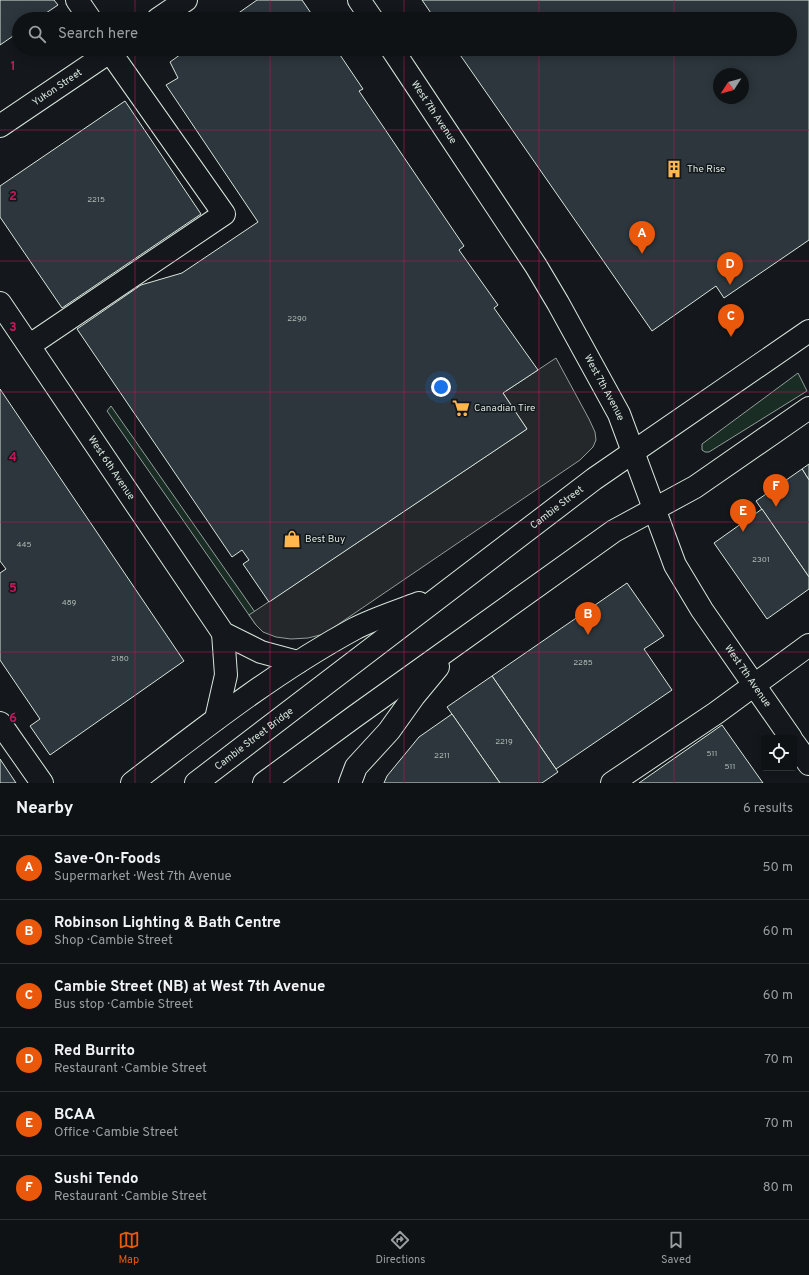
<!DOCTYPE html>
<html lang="en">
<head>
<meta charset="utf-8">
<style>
  :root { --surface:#0f1215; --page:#1d2022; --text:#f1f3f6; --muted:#9b9ea0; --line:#2f3234; --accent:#ea580c }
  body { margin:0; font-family:Overpass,sans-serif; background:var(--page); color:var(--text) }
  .controls { position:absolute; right:12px; bottom:12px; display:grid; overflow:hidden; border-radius:4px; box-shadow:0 2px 10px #0003 }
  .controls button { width:36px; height:36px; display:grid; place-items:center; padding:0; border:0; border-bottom:1px solid var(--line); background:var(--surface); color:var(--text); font:20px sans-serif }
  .compass { position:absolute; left:713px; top:68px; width:36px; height:36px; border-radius:50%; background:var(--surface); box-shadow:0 2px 10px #0003; rotate:234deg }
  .you { position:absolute; left:441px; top:387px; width:14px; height:14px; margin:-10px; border:3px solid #fff; border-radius:50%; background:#1a73e8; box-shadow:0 0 0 6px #1a73e833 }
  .badge { display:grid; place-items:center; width:26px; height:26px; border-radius:50%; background:var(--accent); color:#fff; font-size:13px; font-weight:700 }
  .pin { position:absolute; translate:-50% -33px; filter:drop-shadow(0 1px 2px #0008) }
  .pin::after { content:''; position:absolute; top:21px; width:14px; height:12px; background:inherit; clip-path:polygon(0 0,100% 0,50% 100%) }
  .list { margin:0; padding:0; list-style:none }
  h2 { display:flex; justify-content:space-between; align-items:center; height:52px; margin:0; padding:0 16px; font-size:17px }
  h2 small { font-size:13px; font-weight:400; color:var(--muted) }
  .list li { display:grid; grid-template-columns:26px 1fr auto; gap:12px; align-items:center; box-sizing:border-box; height:64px; padding:0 16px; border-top:1px solid var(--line) }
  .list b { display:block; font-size:15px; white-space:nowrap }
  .list p { margin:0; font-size:13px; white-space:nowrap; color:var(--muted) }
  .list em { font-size:13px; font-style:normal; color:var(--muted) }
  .icon { flex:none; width:22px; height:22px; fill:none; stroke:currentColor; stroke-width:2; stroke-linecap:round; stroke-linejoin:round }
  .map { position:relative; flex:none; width:809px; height:783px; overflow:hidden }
  .search { position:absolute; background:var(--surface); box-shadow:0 2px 10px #0003; left:12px; right:12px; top:12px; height:44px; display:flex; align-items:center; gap:10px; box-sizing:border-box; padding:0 14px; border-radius:22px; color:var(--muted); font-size:15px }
  .sheet { height:436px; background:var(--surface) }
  nav { display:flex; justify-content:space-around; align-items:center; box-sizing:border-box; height:56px; border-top:1px solid var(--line); background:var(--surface); font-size:11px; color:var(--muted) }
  nav a { display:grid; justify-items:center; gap:2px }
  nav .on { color:var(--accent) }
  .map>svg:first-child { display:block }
  .green { fill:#1a2d24; stroke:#939e99 }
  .parking { fill:#24282b; stroke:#939e99 }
  .building { fill:#2c363c; stroke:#d8e6dc; fill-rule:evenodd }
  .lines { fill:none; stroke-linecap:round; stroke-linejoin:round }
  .minor-casing { stroke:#d8e6dc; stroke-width:24 }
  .major-casing { stroke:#d8e6dc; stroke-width:24 }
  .minor { stroke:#14181c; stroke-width:22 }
  .major { stroke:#14181c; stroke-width:22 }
  .grid { fill:none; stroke:#c2185b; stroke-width:1; stroke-opacity:0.55 }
  .labels { text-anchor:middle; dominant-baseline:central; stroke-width:3; stroke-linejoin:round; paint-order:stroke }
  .number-label { font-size:8px; fill:#adbab4 }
  .street-label { font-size:10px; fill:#d8e6dc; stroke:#14181c }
  .poi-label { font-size:10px; fill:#d8e6dc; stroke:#14181c; text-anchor:start }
  .grid-label { font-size:13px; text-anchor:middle; font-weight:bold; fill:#c2185b; stroke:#14181c; stroke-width:3; stroke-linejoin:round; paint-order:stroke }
</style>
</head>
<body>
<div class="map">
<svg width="809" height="783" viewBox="0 0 809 783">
  <rect width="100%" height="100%" fill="#14181c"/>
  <!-- green -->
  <g class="green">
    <path d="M798 373 807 391 709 452H705L702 450V444Z"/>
    <path d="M111 406 264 625H256L107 411Z"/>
  </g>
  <!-- parking -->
  <path class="parking" d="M556 358 589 419 595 432 596 440 593 447 580 460 324 634 308 638 291 639 276 637 263 632 256 625 249 615 527 429 503 393Z"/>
  <!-- building -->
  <g class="building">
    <path d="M0 0H54L58 5 37 19H19V32L0 45Z"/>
    <path d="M257 0H302L315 19H230Z"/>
    <path d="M422 0H809V240L724 298 716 286 652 331 456 49H790V19H435ZM719 74H743V98H719Z"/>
    <path d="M188 49H336L363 89 359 91 464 246 459 250 498 305 494 308 538 370 503 393 527 429 269 602 243 564 249 560 242 550 232 557 77 329 141 285 182 273 258 222 166 85 178 78 170 62Z"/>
    <path d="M125 101 201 214 62 308 0 217V186Z"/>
    <path d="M0 389 184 661 50 755 30 726 40 719 0 660V573L6 569 0 561Z"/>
    <path d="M809 464V480L802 469Z"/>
    <path d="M802 469 809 480V577L756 501Z"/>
    <path d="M762 509 809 577V589L767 619 714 543Z"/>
    <path d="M627 583 664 636 644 649 672 690 556 769 492 676Z"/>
    <path d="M492 676 558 772 542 783H500L447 707Z"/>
    <path d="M452 714 500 783H384L387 776 419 737Z"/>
    <path d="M722 725 763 783H639Z"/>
    <path d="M0 759 16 783H0Z"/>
  </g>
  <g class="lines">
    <!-- minor casing -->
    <g class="minor-casing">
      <g id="minor">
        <path d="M77 0 90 19"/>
        <path d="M359 0 372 19"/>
        <path d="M158 19 186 0"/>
        <path id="s1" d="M392 49 536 266 558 303 619 414 675 565 702 610 791 738"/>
        <path id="s2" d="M0 126 114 49"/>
        <path id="s3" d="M0 303 223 633 261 652 298 662"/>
        <path d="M30 345 224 214 108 49"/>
        <path d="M216 719 226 675 223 633"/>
        <path d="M0 723 42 783"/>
        <path d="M794 743 809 764"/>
        <path d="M612 783 716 713 809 645"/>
      </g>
    </g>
    <!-- major casing -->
    <g class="major-casing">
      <g id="major">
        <path d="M132 783C204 728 275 672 354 629 373 619 398 611 419 603"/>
        <path id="s4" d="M196 783 594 479 809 331"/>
        <path d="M264 783 354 717 614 531 695 487 809 408"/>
        <path d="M350 783 356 767 389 731 414 696 438 667"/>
      </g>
    </g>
    <!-- minor -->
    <use href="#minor" class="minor"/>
    <!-- major -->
    <use href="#major" class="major"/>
  </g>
  <!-- grid -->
  <path class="grid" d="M135 0V19M270 0V19M404 0V19M539 0V19M674 0V19M135 49V783M270 49V783M404 49V783M539 49V783M674 49V783M0 130H809M0 261H809M0 392H809M0 522H809M0 652H809"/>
  <!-- icons -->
  <defs>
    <g id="building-bare" transform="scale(1.38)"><path d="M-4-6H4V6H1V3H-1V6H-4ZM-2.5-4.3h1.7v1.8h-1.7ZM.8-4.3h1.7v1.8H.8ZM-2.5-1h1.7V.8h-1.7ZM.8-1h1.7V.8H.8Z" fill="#ffb74d" stroke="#14181c" stroke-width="2.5" paint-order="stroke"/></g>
    <g id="supermarket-bare" transform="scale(1.38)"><path d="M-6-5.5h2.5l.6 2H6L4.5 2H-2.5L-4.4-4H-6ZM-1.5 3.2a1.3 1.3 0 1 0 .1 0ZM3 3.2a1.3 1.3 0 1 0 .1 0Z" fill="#ffb74d" stroke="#14181c" stroke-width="2.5" paint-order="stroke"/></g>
    <g id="shop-bare" transform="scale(1.38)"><path d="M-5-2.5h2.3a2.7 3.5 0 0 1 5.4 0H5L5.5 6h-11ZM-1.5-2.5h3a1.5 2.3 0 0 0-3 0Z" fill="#ffb74d" stroke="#14181c" stroke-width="2.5" paint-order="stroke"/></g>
  </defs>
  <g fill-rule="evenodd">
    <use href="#building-bare" x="674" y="169"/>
    <use href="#supermarket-bare" x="461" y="408"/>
    <use href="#shop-bare" x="292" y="539"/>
  </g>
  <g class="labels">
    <!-- number labels -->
    <g class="number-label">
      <text x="96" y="200">2215</text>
      <text x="297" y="319">2290</text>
      <text x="24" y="545">445</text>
      <text x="761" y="560">2301</text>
      <text x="69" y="603">489</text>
      <text x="120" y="659">2180</text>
      <text x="583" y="663">2285</text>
      <text x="504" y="742">2219</text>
      <text x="712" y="754">511</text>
      <text x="442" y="756">2211</text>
      <text x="730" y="767">511</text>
    </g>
    <!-- street labels -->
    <g class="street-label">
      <text stroke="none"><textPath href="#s2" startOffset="69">Yukon Street</textPath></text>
      <text stroke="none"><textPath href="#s1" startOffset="76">West 7th Avenue</textPath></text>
      <text stroke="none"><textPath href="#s1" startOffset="400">West 7th Avenue</textPath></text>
      <text stroke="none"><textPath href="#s3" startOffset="199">West 6th Avenue</textPath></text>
      <text stroke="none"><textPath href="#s4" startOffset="454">Cambie Street</textPath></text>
      <text stroke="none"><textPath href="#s1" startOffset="724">West 7th Avenue</textPath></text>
      <text stroke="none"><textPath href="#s4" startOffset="73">Cambie Street Bridge</textPath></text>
    </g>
    <!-- poi labels -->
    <g class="poi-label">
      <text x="687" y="169">The Rise</text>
      <text x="474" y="408">Canadian Tire</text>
      <text x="305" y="539">Best Buy</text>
    </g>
  </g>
  <g class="grid-label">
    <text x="13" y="70">1</text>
    <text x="13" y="200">2</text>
    <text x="13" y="331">3</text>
    <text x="13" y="461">4</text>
    <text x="13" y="592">5</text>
    <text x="13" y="722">6</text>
  </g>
</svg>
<div class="controls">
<button><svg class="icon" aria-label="locate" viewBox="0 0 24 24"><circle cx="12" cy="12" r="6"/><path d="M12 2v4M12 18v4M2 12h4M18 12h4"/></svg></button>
</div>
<svg class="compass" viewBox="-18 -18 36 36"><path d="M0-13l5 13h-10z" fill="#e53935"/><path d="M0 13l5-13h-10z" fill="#9b9ea0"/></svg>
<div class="you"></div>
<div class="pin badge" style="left:642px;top:254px">A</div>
<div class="pin badge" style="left:588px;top:635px">B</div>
<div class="pin badge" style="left:731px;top:337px">C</div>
<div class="pin badge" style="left:730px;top:285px">D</div>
<div class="pin badge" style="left:743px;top:532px">E</div>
<div class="pin badge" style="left:776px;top:507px">F</div>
<div class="search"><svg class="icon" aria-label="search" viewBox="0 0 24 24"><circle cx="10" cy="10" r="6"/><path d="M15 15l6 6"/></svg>Search here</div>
</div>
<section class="sheet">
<h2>Nearby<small>6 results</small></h2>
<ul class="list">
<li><span class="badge">A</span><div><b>Save-On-Foods</b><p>Supermarket · West 7th Avenue</p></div><em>50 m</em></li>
<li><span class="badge">B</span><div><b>Robinson Lighting &amp; Bath Centre</b><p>Shop · Cambie Street</p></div><em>60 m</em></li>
<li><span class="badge">C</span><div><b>Cambie Street (NB) at West 7th Avenue</b><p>Bus stop · Cambie Street</p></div><em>60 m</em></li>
<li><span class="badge">D</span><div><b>Red Burrito</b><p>Restaurant · Cambie Street</p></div><em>70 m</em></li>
<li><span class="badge">E</span><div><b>BCAA</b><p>Office · Cambie Street</p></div><em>70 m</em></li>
<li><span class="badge">F</span><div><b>Sushi Tendo</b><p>Restaurant · Cambie Street</p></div><em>80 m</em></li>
</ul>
</section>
<nav>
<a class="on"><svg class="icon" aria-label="map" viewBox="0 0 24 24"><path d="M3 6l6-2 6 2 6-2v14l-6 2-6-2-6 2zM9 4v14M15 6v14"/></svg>Map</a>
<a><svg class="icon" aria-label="directions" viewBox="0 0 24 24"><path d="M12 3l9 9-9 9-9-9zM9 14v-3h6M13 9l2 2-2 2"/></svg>Directions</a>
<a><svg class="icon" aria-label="saved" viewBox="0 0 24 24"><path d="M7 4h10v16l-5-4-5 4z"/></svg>Saved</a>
</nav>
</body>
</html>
